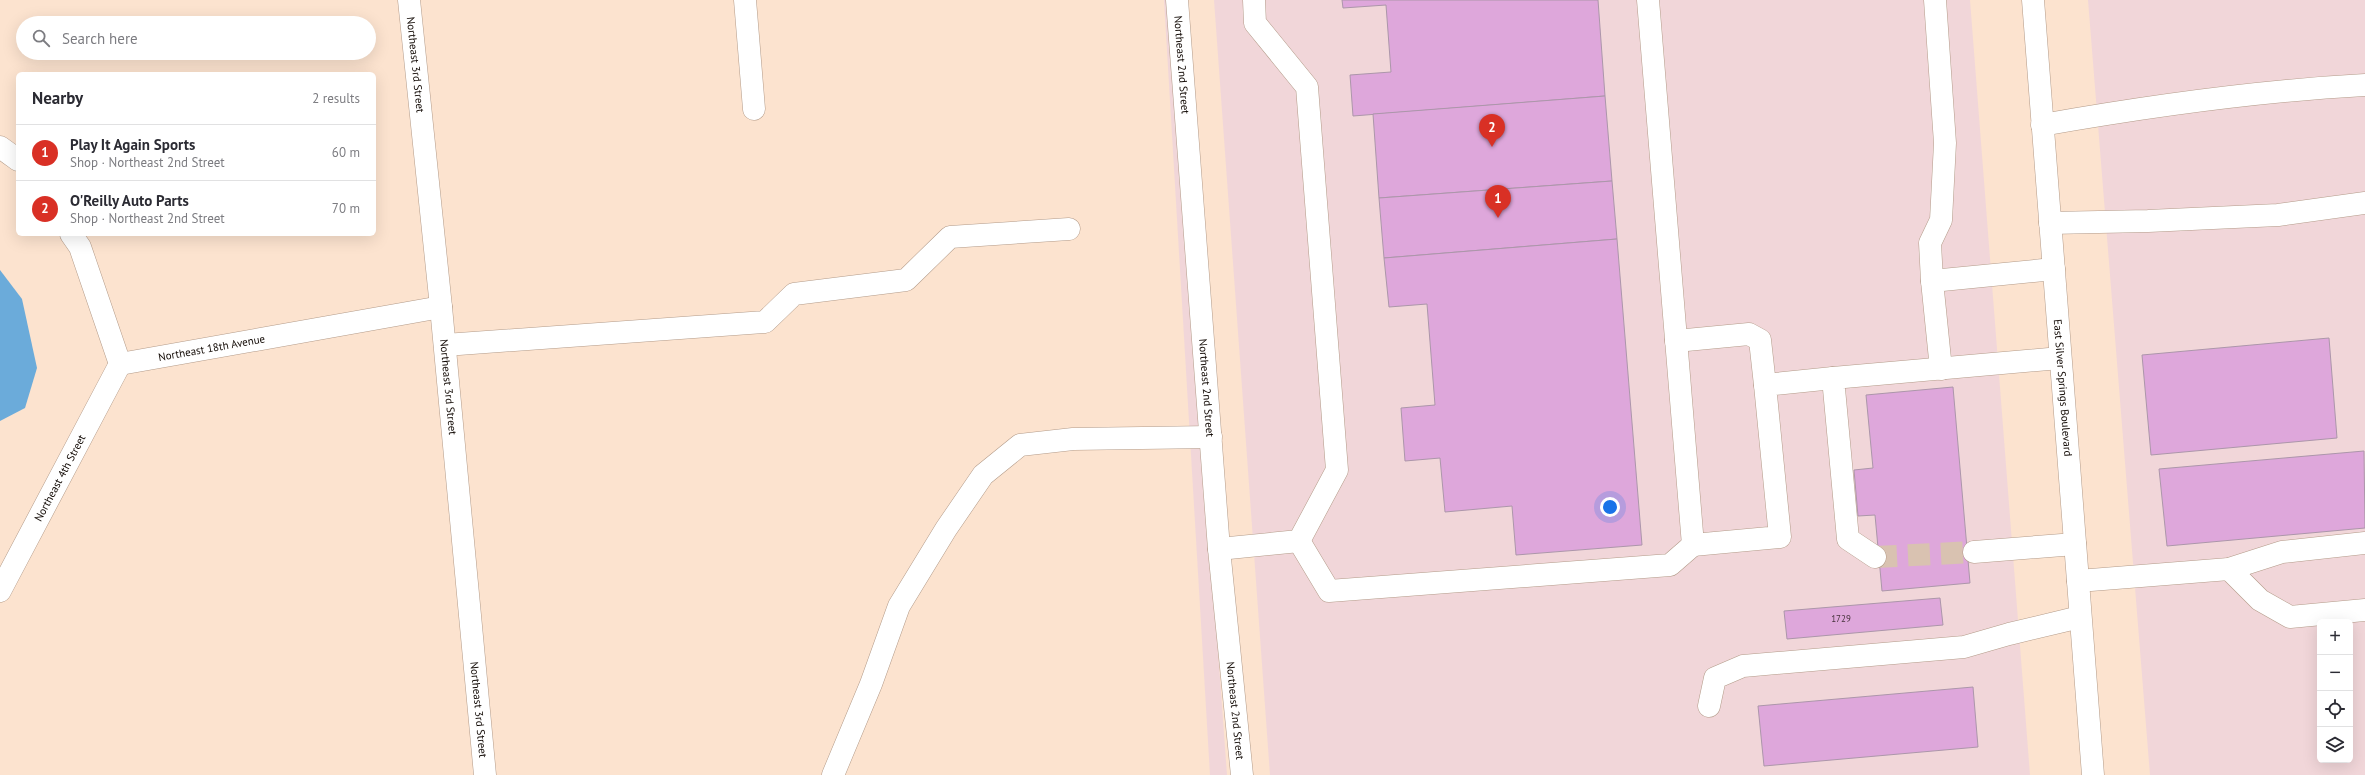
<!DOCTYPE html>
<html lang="en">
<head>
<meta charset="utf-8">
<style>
  :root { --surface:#fff; --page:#f7f7f7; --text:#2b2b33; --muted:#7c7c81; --line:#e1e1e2; --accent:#d93025 }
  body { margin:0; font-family:"PT Sans",sans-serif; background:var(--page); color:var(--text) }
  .controls { position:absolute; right:12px; bottom:12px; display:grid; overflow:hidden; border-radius:6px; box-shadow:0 4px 16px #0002 }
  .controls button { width:36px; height:36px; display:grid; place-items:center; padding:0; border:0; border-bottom:1px solid var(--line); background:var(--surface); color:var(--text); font:20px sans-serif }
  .you { position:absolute; left:1610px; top:507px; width:14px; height:14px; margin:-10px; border:3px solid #fff; border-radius:50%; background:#1a73e8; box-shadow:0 0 0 6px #1a73e833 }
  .badge { display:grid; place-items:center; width:26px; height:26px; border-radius:50%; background:var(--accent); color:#fff; font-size:13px; font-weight:700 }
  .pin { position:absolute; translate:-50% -33px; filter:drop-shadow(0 1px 2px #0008) }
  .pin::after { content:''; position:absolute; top:21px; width:14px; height:12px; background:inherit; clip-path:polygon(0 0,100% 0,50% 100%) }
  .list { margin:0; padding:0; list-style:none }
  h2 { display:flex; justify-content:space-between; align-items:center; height:52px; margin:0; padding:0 16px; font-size:17px }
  h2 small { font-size:13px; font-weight:400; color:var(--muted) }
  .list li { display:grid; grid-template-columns:26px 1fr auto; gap:12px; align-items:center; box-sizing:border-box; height:56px; padding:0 16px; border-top:1px solid var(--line) }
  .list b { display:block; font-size:15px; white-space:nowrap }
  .list p { margin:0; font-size:13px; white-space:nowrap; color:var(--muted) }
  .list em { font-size:13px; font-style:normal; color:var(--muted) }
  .icon { flex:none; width:22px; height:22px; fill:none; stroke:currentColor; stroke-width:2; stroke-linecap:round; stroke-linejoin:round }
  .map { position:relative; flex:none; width:2365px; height:775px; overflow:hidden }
  .search { position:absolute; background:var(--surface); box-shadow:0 4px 16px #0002; left:16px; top:16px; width:360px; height:44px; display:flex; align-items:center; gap:10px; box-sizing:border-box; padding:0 14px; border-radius:22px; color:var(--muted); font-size:15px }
  .panel { position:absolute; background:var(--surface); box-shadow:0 4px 16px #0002; left:16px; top:72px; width:360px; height:164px; border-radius:6px }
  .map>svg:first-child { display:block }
  .commercial { fill:#f1d6d9; fill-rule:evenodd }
  .water { fill:#6babda }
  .building { fill:#dea7db; stroke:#ac96aa }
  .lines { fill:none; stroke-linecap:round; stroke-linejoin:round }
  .minor-tunnel { stroke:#d9c2b1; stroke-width:22; stroke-dasharray:22 11; stroke-linecap:butt }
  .minor-casing { stroke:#b39b89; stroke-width:23 }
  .major-casing { stroke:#b39b89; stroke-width:23 }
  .minor { stroke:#fff; stroke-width:22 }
  .major { stroke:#fff; stroke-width:22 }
  .labels { text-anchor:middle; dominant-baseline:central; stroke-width:4; stroke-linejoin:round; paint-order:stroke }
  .number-label { font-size:9px; fill:#45313a }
  .street-label { font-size:11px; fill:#120a05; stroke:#fff }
</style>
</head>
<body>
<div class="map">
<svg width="2365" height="775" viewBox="0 0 2365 775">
  <rect width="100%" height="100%" fill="#fce3cf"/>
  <!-- commercial -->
  <g class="commercial">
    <path d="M1164 0H1171L1227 775H1210Z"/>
    <path d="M1214 0H1970L2030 775H1270Z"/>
    <path d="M2088 0H2365V775H2150ZM2320 622H2350V760H2320Z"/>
  </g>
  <!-- water -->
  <path class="water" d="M0 270 22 299 37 368 25 408 0 421Z"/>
  <!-- building -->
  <g class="building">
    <path d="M1342 0H1598L1605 96 1353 116 1350 75 1391 72 1386 5 1343 8Z"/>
    <path d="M1605 96 1612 181 1379 198 1373 114Z"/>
    <path d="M1612 181 1617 239 1384 258 1379 198Z"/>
    <path d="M1617 239 1642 545 1516 555 1512 506 1445 512 1440 458 1405 461 1401 408 1435 405 1427 304 1389 307 1384 258Z"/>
    <path d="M2329 338 2337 438 2151 455 2142 355Z"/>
    <path d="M1953 387 1970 583 1882 591 1875 515 1858 516 1854 470 1873 468 1866 395Z"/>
    <path d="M2364 451 2365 528 2167 546 2159 469Z"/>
    <path d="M1940 598 1943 625 1787 639 1784 611Z"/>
    <path d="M1973 687 1978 747 1764 766 1758 706Z"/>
  </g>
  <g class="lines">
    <!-- minor-tunnel -->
    <path class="minor-tunnel" d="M1875 557 1974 552"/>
    <!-- minor casing -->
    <g class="minor-casing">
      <g id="minor">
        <path id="s1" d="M409 0 441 307 485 775"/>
        <path d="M745 0 754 109"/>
        <path id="s2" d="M1177 0 1219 549 1242 775"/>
        <path d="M1648 0 1693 545 1780 537 1765 385 1833 378"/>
        <path d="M2042 125C2149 106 2256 91 2365 85"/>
        <path d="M0 147 18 160"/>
        <path d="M2050 223 2148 221 2278 215 2365 203"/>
        <path d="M71 234 80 247 120 364"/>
        <path d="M1932 281 1930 243 1941 220 1945 143 1935 0"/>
        <path d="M1676 341 1749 334 1760 340 1765 385"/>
        <path d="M445 345 765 322 794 294 906 280 950 237 1069 229"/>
        <path id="s3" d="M120 364 441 307"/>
        <path d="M1941 369 1932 281 2054 269"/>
        <path d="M1299 541 1329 591 1670 565 1693 545"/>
        <path d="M1219 549 1299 541 1337 470 1307 87 1255 23 1254 0"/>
        <path d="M1974 552 2075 544"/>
        <path d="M1875 557 1848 539 1833 378 2060 358"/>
        <path d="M2229 569 2260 600 2290 617 2365 610"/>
        <path d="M2078 581 2229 569 2282 552 2365 543"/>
        <path id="s4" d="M0 591 120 364"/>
        <path d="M1709 706 1715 678 1743 666 1964 647 2009 634 2080 617"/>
        <path d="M833 775 871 684 899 606 946 529 983 475 1020 445 1073 439 1211 437"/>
      </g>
    </g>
    <!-- major casing -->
    <g class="major-casing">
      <g id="major">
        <path id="s5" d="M2033 0 2093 775"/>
      </g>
    </g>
    <!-- minor -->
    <use href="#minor" class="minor"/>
    <!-- major -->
    <use href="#major" class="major"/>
  </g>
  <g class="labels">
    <!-- number labels -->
    <g class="number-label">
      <text x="1841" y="618">1729</text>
    </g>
    <!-- street labels -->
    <g class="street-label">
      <text stroke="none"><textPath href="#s1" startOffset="65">Northeast 3rd Street</textPath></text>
      <text stroke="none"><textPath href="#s2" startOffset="65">Northeast 2nd Street</textPath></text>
      <text stroke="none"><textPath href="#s3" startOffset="93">Northeast 18th Avenue</textPath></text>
      <text stroke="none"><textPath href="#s1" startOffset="389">Northeast 3rd Street</textPath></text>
      <text stroke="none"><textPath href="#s2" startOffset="389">Northeast 2nd Street</textPath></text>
      <text stroke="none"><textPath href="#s5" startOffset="389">East Silver Springs Boulevard</textPath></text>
      <text stroke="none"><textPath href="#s4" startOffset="128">Northeast 4th Street</textPath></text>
      <text stroke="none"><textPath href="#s1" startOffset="713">Northeast 3rd Street</textPath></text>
      <text stroke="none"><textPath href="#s2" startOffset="713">Northeast 2nd Street</textPath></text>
    </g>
  </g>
</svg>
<div class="controls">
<button>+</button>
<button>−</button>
<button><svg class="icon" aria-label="locate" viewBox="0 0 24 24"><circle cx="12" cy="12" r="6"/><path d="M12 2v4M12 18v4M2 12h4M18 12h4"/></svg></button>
<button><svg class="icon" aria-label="layers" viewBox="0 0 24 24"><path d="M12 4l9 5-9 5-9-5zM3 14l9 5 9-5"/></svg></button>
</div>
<div class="you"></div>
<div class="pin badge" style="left:1498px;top:218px">1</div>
<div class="pin badge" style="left:1492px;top:147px">2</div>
<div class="search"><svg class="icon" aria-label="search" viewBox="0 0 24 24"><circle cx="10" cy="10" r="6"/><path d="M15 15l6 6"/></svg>Search here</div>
<section class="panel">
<h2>Nearby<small>2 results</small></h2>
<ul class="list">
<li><span class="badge">1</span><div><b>Play It Again Sports</b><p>Shop · Northeast 2nd Street</p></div><em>60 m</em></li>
<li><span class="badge">2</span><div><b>O'Reilly Auto Parts</b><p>Shop · Northeast 2nd Street</p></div><em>70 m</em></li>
</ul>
</section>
</div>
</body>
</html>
